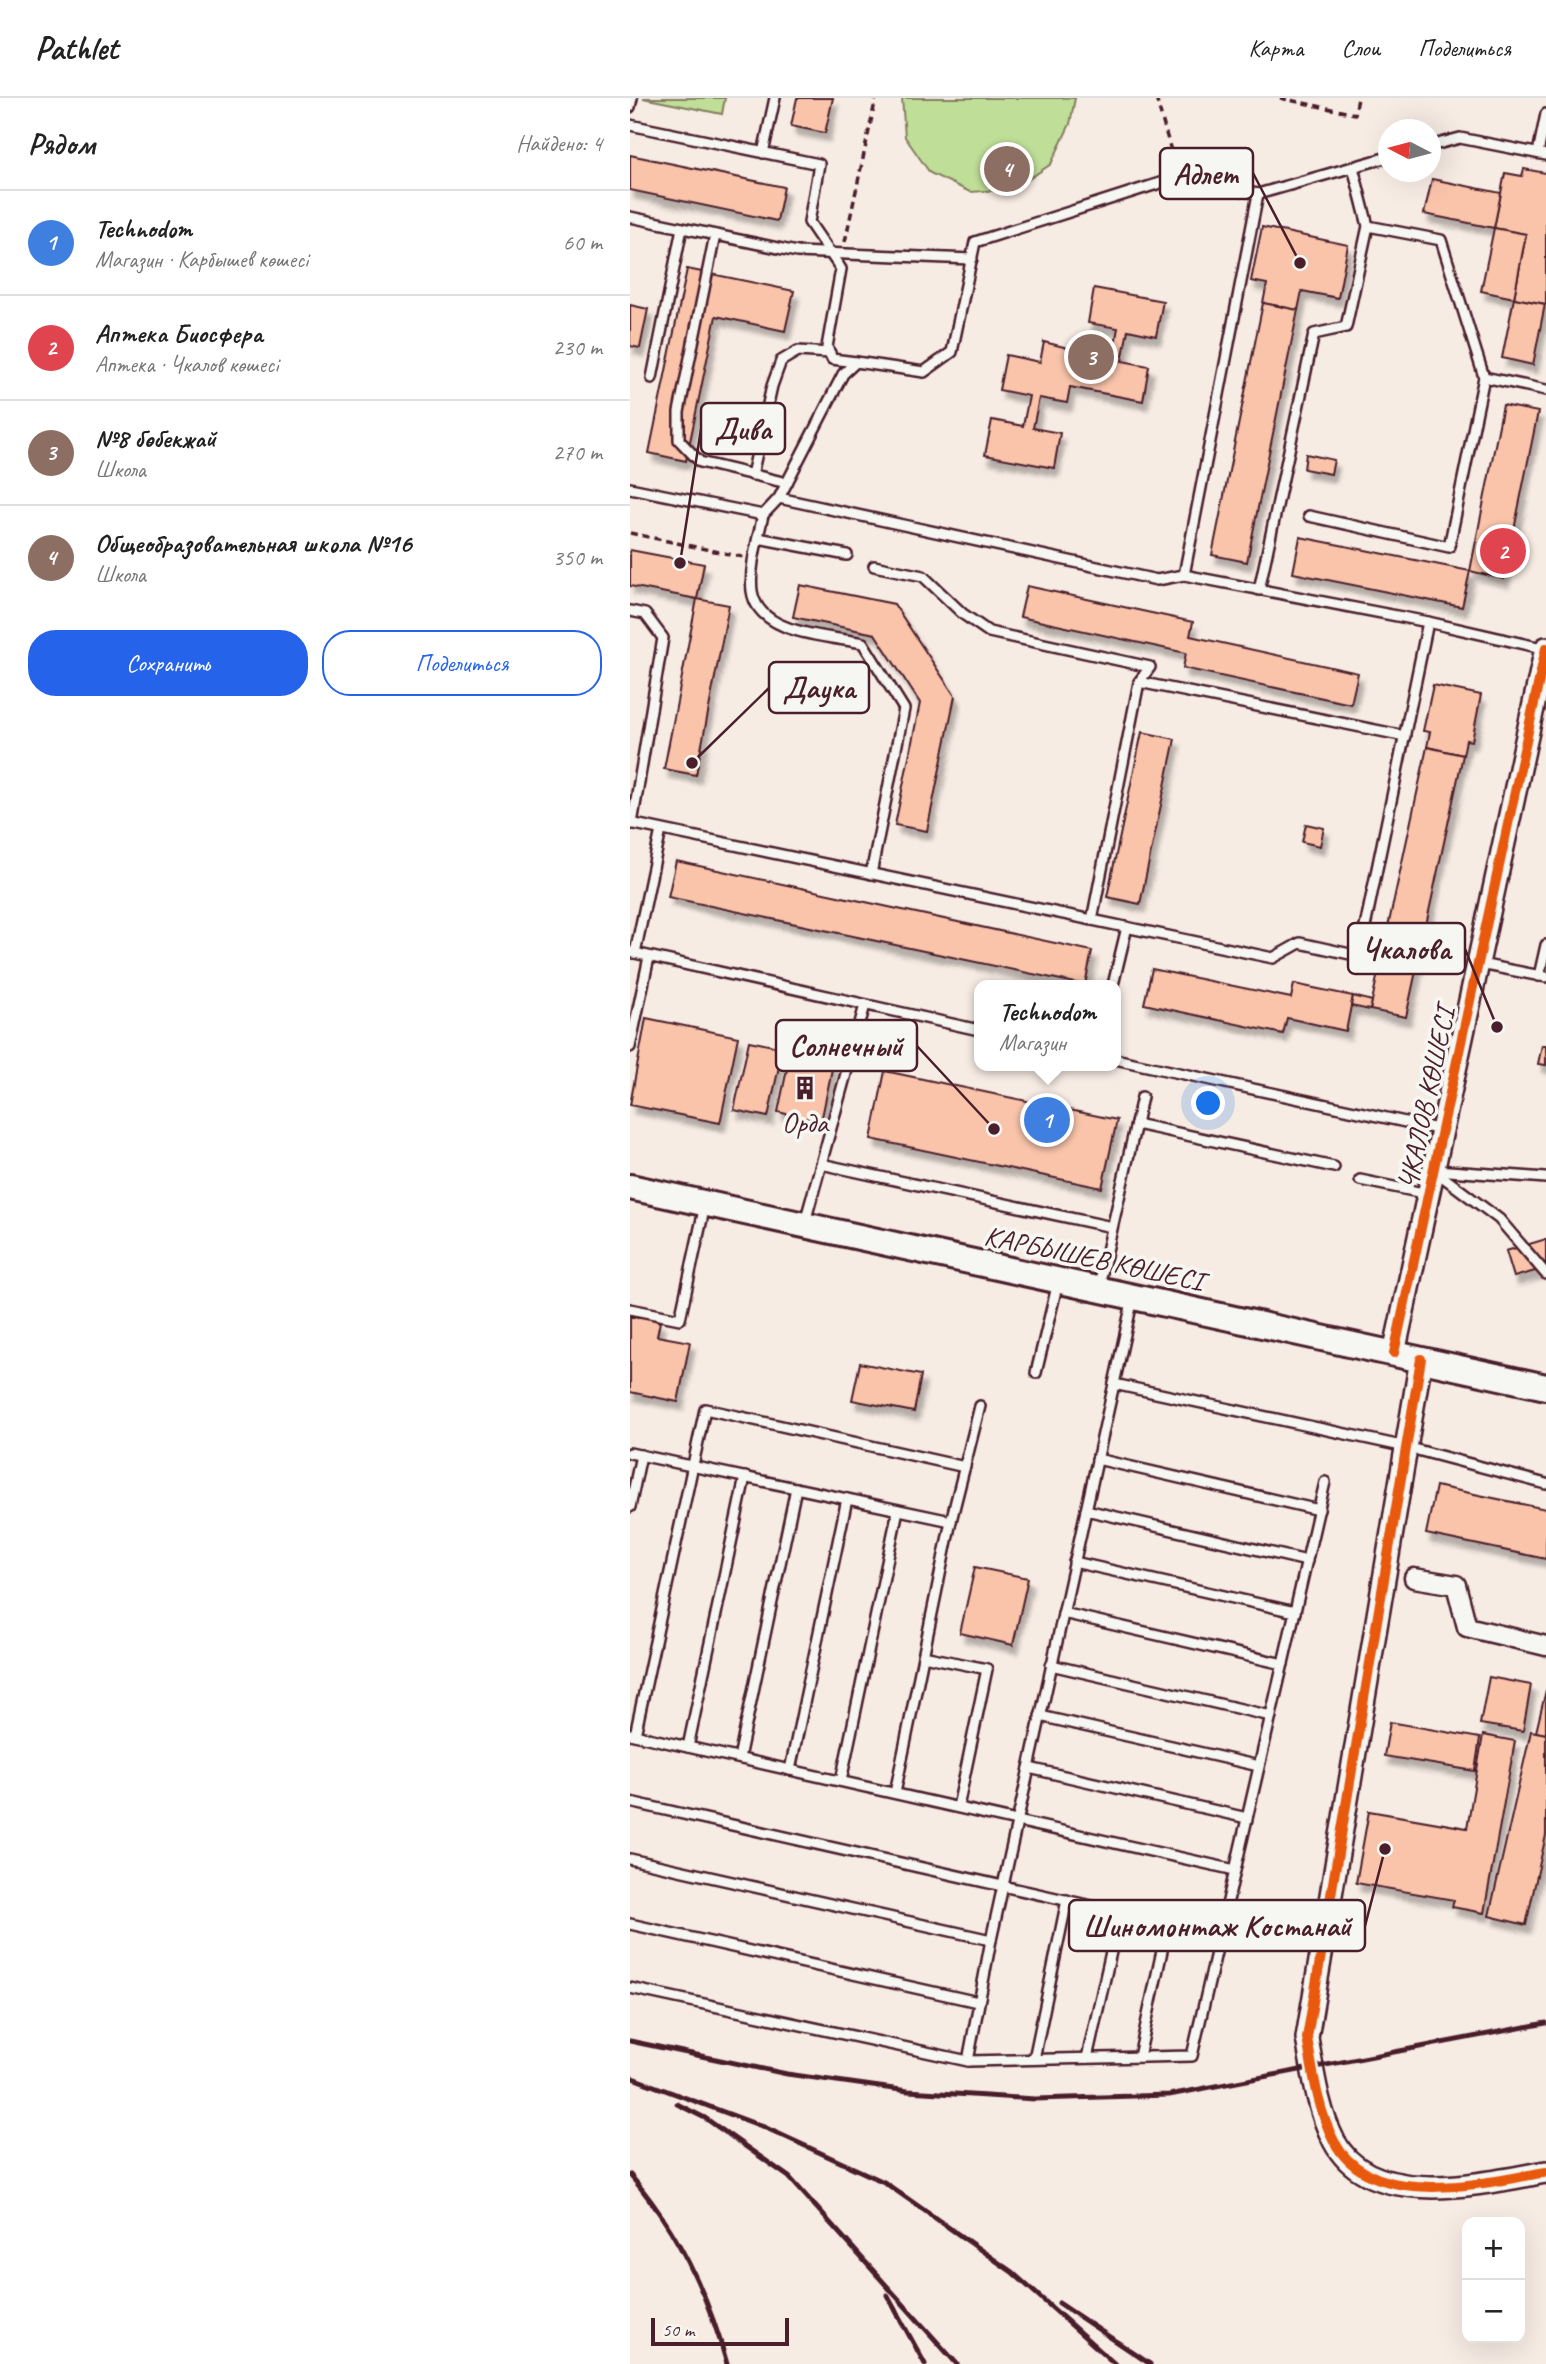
<!DOCTYPE html>
<html lang="ru">
<meta charset="utf-8">
<style>
body{margin:0;font-family:Caveat,sans-serif;background:#f2f2f2;color:#222}
.controls{position:absolute;right:21px;bottom:21px;display:grid;overflow:hidden;border-radius:14px;box-shadow:0 7px 28px #0002}
.controls button{width:63px;height:63px;display:grid;place-items:center;padding:0;border:0;border-bottom:2px solid #e0e0e0;background:#fff;color:#222;font:35px sans-serif}
.compass{position:absolute;left:748px;top:21px;width:63px;height:63px;border-radius:50%;background:#fff;box-shadow:0 7px 28px #0002;rotate:276deg}
.scale{position:absolute;left:21px;bottom:18px;width:138px;box-sizing:border-box;padding-left:7px;border:4px solid #4a1f2b;border-top:0;font-size:19px;line-height:24px;white-space:nowrap;color:#4a1f2b;-webkit-text-stroke:5px #f6f6f2;paint-order:stroke}
.you{position:absolute;left:579px;top:1006px;width:24px;height:24px;margin:-18px;border:5px solid #fff;border-radius:50%;background:#1a73e8;box-shadow:0 0 0 10px #1a73e833}
.badge{display:grid;place-items:center;width:46px;height:46px;border-radius:50%;background:#2563eb;color:#fff;font-size:23px;font-weight:700}
.pin{position:absolute;translate:-50% -50%;border:4px solid #fff;box-shadow:0 2px 7px #0006}
.popup{position:absolute;left:344px;top:882px;width:147px;height:91px;box-sizing:border-box;display:grid;place-content:center;border-radius:14px;background:#fff;filter:drop-shadow(0 2px 5px #0005);font-size:23px;white-space:nowrap;color:#767676}
.popup b{font-size:26px;color:#222}
.popup::after{content:'';position:absolute;left:50%;top:100%;margin-left:-14px;border:14px solid transparent;border-top-color:#fff}
.list{margin:0;padding:0;list-style:none}
h2{display:flex;justify-content:space-between;align-items:center;height:91px;margin:0;padding:0 28px;font-size:30px}
h2 small{font-size:23px;font-weight:400;color:#767676}
.list li{display:grid;grid-template-columns:46px 1fr auto;gap:21px;align-items:center;box-sizing:border-box;height:105px;padding:0 28px;border-top:2px solid #e0e0e0}
.list b{display:block;font-size:26px;white-space:nowrap}
.list p{margin:0;font-size:23px;white-space:nowrap;color:#767676}
.list em{font-size:23px;font-style:normal;color:#767676}
.actions{display:flex;gap:14px;padding:21px 28px}
.actions a{flex:1;padding:16px 0;border:2px solid #2563eb;border-radius:28px;text-align:center;font-size:24px;color:#2563eb}
.actions .main{background:#2563eb;color:#fff}
.map{position:relative;flex:none;width:916px;height:2266px;overflow:hidden}
header{display:flex;align-items:center;gap:42px;box-sizing:border-box;height:98px;padding:0 35px;background:#fff;border-bottom:2px solid #e0e0e0}
header strong{font-size:33px}
nav{display:flex;gap:38px;margin-inline-start:auto;font-size:24px}
main{display:flex}
aside{flex:1;background:#fff}
.map>svg:first-child{display:block}
</style>
<header>
<strong>Pathlet</strong>
<nav><a>Карта</a><a>Слои</a><a>Поделиться</a></nav>
</header>
<main>
<aside>
<h2>Рядом<small>Найдено: 4</small></h2>
<ul class="list">
<li><span class="badge" style="background:#3f7fe0">1</span><div><b>Technodom</b><p>Магазин · Карбышев көшесі</p></div><em>60 m</em></li>
<li><span class="badge" style="background:#e0444e">2</span><div><b>Аптека Биосфера</b><p>Аптека · Чкалов көшесі</p></div><em>230 m</em></li>
<li><span class="badge" style="background:#8d6e63">3</span><div><b>№8 бөбекжай</b><p>Школа</p></div><em>270 m</em></li>
<li><span class="badge" style="background:#8d6e63">4</span><div><b>Общеобразовательная школа №16</b><p>Школа</p></div><em>350 m</em></li>
</ul>
<div class="actions"><a class="main">Сохранить</a><a>Поделиться</a></div>
</aside>
<div class="map">
<svg width="916" height="2266" viewBox="0 0 916 2266">
<defs>
<filter id="shadow"><feDropShadow dx="4.5" dy="8" stdDeviation="2" flood-color="#0004"/></filter>
</defs>
<rect width="100%" height="100%" fill="#f7ece4"/>
<filter id="ink" filterUnits="userSpaceOnUse"><feTurbulence type="fractalNoise" baseFrequency=".0143" numOctaves="2"/><feDisplacementMap in="SourceGraphic" scale="14" xChannelSelector="R" yChannelSelector="G"/><feConvolveMatrix kernelMatrix="1 2 1 2 8 2 1 2 1" color-interpolation-filters="sRGB"/></filter>
<g filter="url(#ink)">
<!-- green -->
<g fill="#bfde97" stroke="#847e61" stroke-width="2">
<polygon points="13,0 95,0 92,16"/>
<polygon points="272,0 445,0 440,26 421,66 384,91 340,94 300,75 275,39"/>
</g>
<!-- building -->
<g fill="#f9c4aa" stroke="#4a1f2b" stroke-width="2" filter="url(#shadow)">
<polygon points="167,0 203,0 195,35 161,28"/>
<polygon points="0,57 154,89 147,123 0,92"/>
<polygon points="894,71 916,75 916,206 884,200 896,136 864,130 875,75 892,78"/>
<polygon points="802,81 871,95 864,130 794,116"/>
<polygon points="632,129 718,147 708,200 672,193 668,212 633,205 637,186 621,183"/>
<polygon points="864,130 896,136 884,200 851,193"/>
<polygon points="57,171 164,193 155,233 86,218 56,363 19,355"/>
<polygon points="464,190 533,203 526,238 498,232 492,263 519,268 513,303 440,289 437,305 409,300 403,330 430,335 424,370 355,357 362,322 393,328 399,298 369,292 376,257 410,264 414,244 482,261 488,230 458,225"/>
<polygon points="884,200 915,206 903,267 872,260"/>
<polygon points="633,205 668,212 617,464 582,457"/>
<polygon points="0,207 18,211 10,250 0,248"/>
<polygon points="873,307 908,314 874,481 840,473"/>
<polygon points="676,356 704,362 701,376 674,371"/>
<polygon points="670,439 840,473 832,509 663,475"/>
<polygon points="0,452 74,466 67,501 0,488"/>
<polygon points="170,487 264,506 325,598 297,733 265,727 290,605 245,536 163,519"/>
<polygon points="397,488 563,524 560,538 728,575 721,606 553,570 556,555 390,519"/>
<polygon points="67,501 99,507 66,677 34,671"/>
<polygon points="803,587 851,597 842,643 836,642 833,657 797,649 800,634 793,633"/>
<polygon points="512,634 545,641 510,806 477,799"/>
<polygon points="797,649 833,657 776,919 740,912"/>
<polygon points="676,726 694,730 690,748 672,744"/>
<polygon points="46,763 462,853 455,887 38,799"/>
<polygon points="522,871 661,900 664,886 723,898 716,933 657,920 653,936 514,906"/>
<polygon points="723,898 742,903 740,912 721,908"/>
<polygon points="16,920 108,939 90,1025 0,1007"/>
<polygon points="119,943 153,950 138,1019 104,1012"/>
<polygon points="912,947 916,947 916,967 908,966"/>
<polygon points="160,957 203,966 191,1024 148,1014"/>
<polygon points="255,973 487,1022 472,1090 241,1041"/>
<polygon points="916,1141 916,1170 884,1179 876,1153"/>
<polygon points="0,1219 17,1219 30,1224 27,1238 60,1244 48,1304 0,1294"/>
<polygon points="230,1265 291,1277 284,1314 222,1302"/>
<polygon points="806,1388 916,1411 916,1461 796,1436"/>
<polygon points="345,1469 398,1480 383,1547 330,1535"/>
<polygon points="859,1579 901,1587 893,1633 850,1626"/>
<polygon points="916,1592 916,1636 906,1634"/>
<polygon points="760,1624 850,1640 845,1673 754,1658"/>
<polygon points="901,1633 916,1636 916,1737 896,1827 859,1818"/>
<polygon points="853,1637 885,1643 854,1815 822,1809 824,1802 726,1785 739,1713 837,1730"/>
</g>
<g fill="none" stroke-linecap="round" stroke-linejoin="round">
<!-- service casing -->
<g stroke="#4a1f2b" stroke-width="14">
<g id="service">
<polyline points="0,9 2,0"/>
<polyline points="0,27 189,66 179,124 211,171 197,249 202,261 226,264"/>
<polyline points="800,48 830,40 916,57"/>
<polyline points="133,55 145,0"/>
<polyline points="908,55 916,16"/>
<polyline points="0,119 167,154 342,161"/>
<polyline points="85,137 49,314 49,342 70,364 157,385"/>
<polyline points="854,279 916,292"/>
<polyline points="22,280 52,130"/>
<polyline points="122,377 142,288 151,263 168,253 200,255"/>
<polyline points="0,390 133,417 149,400 213,276 226,264 294,274 322,254 345,144 549,79 628,96 758,59"/>
<polyline points="149,400 527,482 554,477 798,524 916,551"/>
<path d="M133,417C128,441 119,469 122,493C128,537 200,538 233,545L274,611L241,776"/>
<polyline points="679,418 819,449 854,279 811,142 738,128"/>
<polyline points="128,440 217,457"/>
<polyline points="244,468 293,478 333,516 359,534 520,569 509,584 462,822"/>
<polyline points="554,477 628,96"/>
<polyline points="629,492 684,236 716,229 738,128 723,69"/>
<polyline points="0,513 15,516 33,540 2,726"/>
<polyline points="509,584 775,638"/>
<polyline points="0,725 643,860 670,845 729,858 798,524"/>
<polyline points="0,854 349,932"/>
<polyline points="5,855 31,732"/>
<polyline points="850,866 916,879"/>
<polyline points="909,878 916,847"/>
<polyline points="483,887 497,829"/>
<polyline points="0,949 19,859"/>
<polyline points="485,961 812,1032"/>
<polyline points="506,1026 704,1069"/>
<polyline points="191,1066 482,1129"/>
<polyline points="805,1072 916,1080"/>
<polyline points="805,1073 869,1121 916,1176"/>
<polyline points="730,1082 798,1096"/>
<polyline points="175,1124 235,907"/>
<polyline points="469,1188 512,999"/>
<polyline points="0,1211 50,1221 75,1107"/>
<polyline points="406,1275 428,1184"/>
<polyline points="484,1286 776,1349 916,1386"/>
<polyline points="0,1355 321,1423"/>
<polyline points="467,1361 689,1412"/>
<polyline points="0,1409 11,1357"/>
<polyline points="456,1412 677,1463"/>
<polyline points="444,1464 665,1514"/>
<polyline points="433,1515 653,1566"/>
<polyline points="293,1558 357,1571 328,1709"/>
<polyline points="421,1567 641,1618"/>
<polyline points="410,1618 629,1668"/>
<polyline points="0,1636 605,1772"/>
<polyline points="5,1637 75,1311 335,1369"/>
<polyline points="58,1649 115,1379"/>
<polyline points="109,1660 166,1390"/>
<polyline points="399,1670 617,1720"/>
<polyline points="160,1672 217,1401"/>
<polyline points="211,1683 268,1412"/>
<polyline points="265,1695 321,1423 350,1308"/>
<polyline points="0,1704 590,1837"/>
<polyline points="0,1761 361,1842"/>
<polyline points="0,1826 348,1904"/>
<polyline points="0,1890 338,1963 562,1958 695,1384"/>
<polyline points="509,1959 538,1825"/>
<polyline points="457,1960 490,1814"/>
<polyline points="404,1961 437,1802"/>
<polyline points="338,1963 361,1842 503,1200"/>
</g>
</g>
<!-- minor casing -->
<g stroke="#4a1f2b" stroke-width="23">
<polyline id="minor" points="784,1480 826,1487 837,1529 916,1548"/>
</g>
<!-- tertiary casing -->
<g stroke="#4a1f2b" stroke-width="26">
<g id="tertiary">
<polyline points="764,1255 916,550"/>
<path d="M791,1261L677,1940C683,1974 688,2013 704,2043C740,2113 855,2085 916,2074"/>
</g>
</g>
<!-- secondary casing -->
<g stroke="#4a1f2b" stroke-width="30">
<polyline id="secondary" points="0,1089 916,1289"/>
</g>
<!-- path -->
<g stroke="#4a1f2b" stroke-width="3.5" stroke-dasharray="7 5" stroke-linecap="butt">
<polyline points="526,0 545,67"/>
<polyline points="650,0 725,16 728,0"/>
<polyline points="215,144 246,0"/>
<polyline points="0,435 113,459"/>
</g>
<!-- service -->
<use href="#service" stroke="#f6f6f2" stroke-width="9"/>
<!-- minor -->
<use href="#minor" stroke="#f6f6f2" stroke-width="18"/>
<!-- tertiary -->
<use href="#tertiary" stroke="#f6f6f2" stroke-width="21"/>
<!-- secondary -->
<use href="#secondary" stroke="#f6f6f2" stroke-width="24"/>
<!-- rail -->
<g stroke="#4a1f2b" stroke-width="5">
<polyline points="0,1943 157,1976 278,1993 405,2001 539,1997 916,1925"/>
<polyline points="0,1979 134,2029 254,2084 382,2174 485,2266"/>
<polyline points="47,2006 75,2020 159,2079 327,2266"/>
<path d="M0,2077C48,2132 78,2197 97,2266"/>
<polyline points="257,2197 295,2266"/>
<polyline points="429,2205 520,2266"/>
</g>
<!-- cycleway casing -->
<g stroke="#f6f6f2" stroke-width="15">
<g id="cycleway">
<polyline points="764,1255 916,550"/>
<path d="M791,1261L677,1940C683,1974 688,2013 704,2043C740,2113 855,2085 916,2074"/>
</g>
</g>
<!-- cycleway -->
<use href="#cycleway" stroke="#e8590c" stroke-width="10"/>
</g>
</g>
<!-- icons -->
<defs>
<g id="building-bare" transform="scale(1.89)"><path d="M-4-6H4V6H1V3H-1V6H-4ZM-2.5-4.3h1.7v1.8h-1.7ZM.8-4.3h1.7v1.8H.8ZM-2.5-1h1.7V.8h-1.7ZM.8-1h1.7V.8H.8Z" fill="#4a1f2b" stroke="#f6f6f2" stroke-width="2.5" paint-order="stroke"/></g>
</defs>
<g fill-rule="evenodd">
<use href="#building-bare" x="175" y="990"/>
</g>
<g text-anchor="middle" dominant-baseline="central" stroke-width="7" stroke-linejoin="round" paint-order="stroke">
<!-- street labels -->
<g font-size="28" fill="#4a1f2b" stroke="#f6f6f2">
<text transform="translate(796 1000) rotate(-78)">ЧКАЛОВ КӨШЕСІ</text>
<text transform="translate(464 1160) rotate(12)">КАРБЫШЕВ КӨШЕСІ</text>
</g>
<!-- poi labels -->
<g font-size="28" fill="#4a1f2b" stroke="#f6f6f2">
<text x="175" y="1024">Орда</text>
</g>
</g>
<!-- callouts -->
<path fill="none" stroke="#4a1f2b" stroke-width="2.5" d="M670 165L623 75M50 465L71 331M62 665L139 590M867 929L835 851M364 1031L287 948M755 1751L735 1828"/>
<g fill="#4a1f2b" stroke="#f6f6f2" stroke-width="2.5">
<circle cx="670" cy="165" r="7"/>
<circle cx="50" cy="465" r="7"/>
<circle cx="62" cy="665" r="7"/>
<circle cx="867" cy="929" r="7"/>
<circle cx="364" cy="1031" r="7"/>
<circle cx="755" cy="1751" r="7"/>
</g>
<g fill="#f6f6f2" stroke="#4a1f2b" stroke-width="2.5">
<rect x="530" y="50" width="93" height="51" rx="7"/>
<rect x="71" y="305" width="84" height="51" rx="7"/>
<rect x="139" y="564" width="100" height="51" rx="7"/>
<rect x="718" y="825" width="117" height="51" rx="7"/>
<rect x="146" y="922" width="141" height="51" rx="7"/>
<rect x="439" y="1802" width="296" height="51" rx="7"/>
</g>
<g font-size="30" text-anchor="middle" font-weight="bold" fill="#4a1f2b">
<text x="576" y="86">Адлет</text>
<text x="113" y="341">Дива</text>
<text x="189" y="600">Даука</text>
<text x="776" y="861">Чкалова</text>
<text x="216" y="958">Солнечный</text>
<text x="587" y="1838">Шиномонтаж Костанай</text>
</g>
</svg>
<div class="controls">
<button>+</button>
<button>−</button>
</div>
<svg class="compass" viewBox="-18 -18 36 36"><path d="M0-13l5 13h-10z" fill="#e53935"/><path d="M0 13l5-13h-10z" fill="#767676"/></svg>
<div class="scale">50 m</div>
<div class="you"></div>
<div class="pin badge" style="left:417px;top:1022px;background:#3f7fe0">1</div>
<div class="popup"><b>Technodom</b>Магазин</div>
<div class="pin badge" style="left:873px;top:453px;background:#e0444e">2</div>
<div class="pin badge" style="left:461px;top:259px;background:#8d6e63">3</div>
<div class="pin badge" style="left:377px;top:71px;background:#8d6e63">4</div>
</div>
</main>
